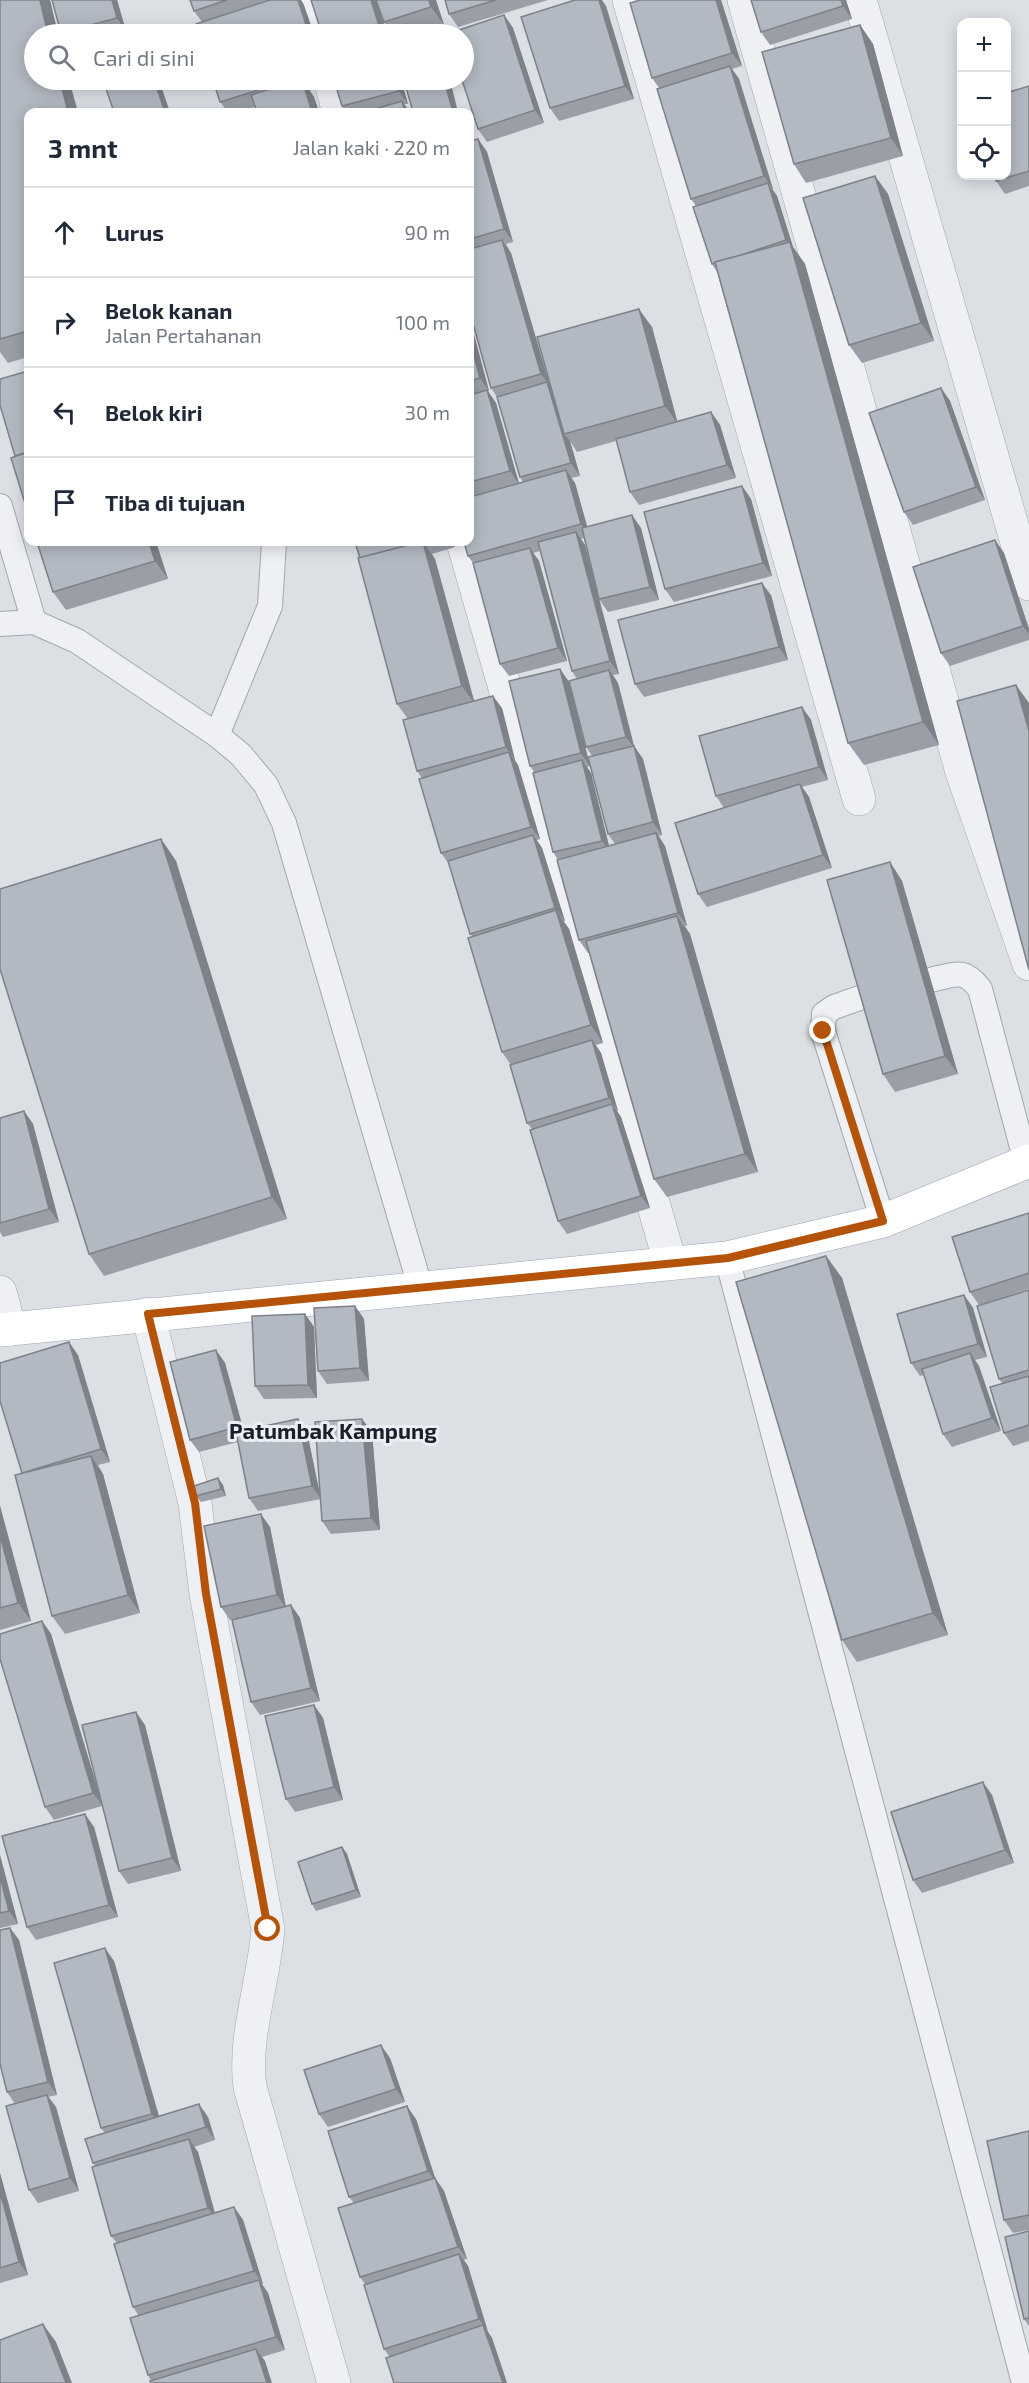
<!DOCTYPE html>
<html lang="id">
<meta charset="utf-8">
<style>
body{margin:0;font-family:"Exo 2",sans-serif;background:#f2f2f3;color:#1f2937}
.controls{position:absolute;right:18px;top:18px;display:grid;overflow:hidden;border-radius:12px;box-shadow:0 3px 15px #0003}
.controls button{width:54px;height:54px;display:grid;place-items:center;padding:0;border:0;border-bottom:2px solid #e0e1e3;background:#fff;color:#1f2937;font:30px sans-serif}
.stop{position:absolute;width:18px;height:18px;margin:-14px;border:4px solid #b45309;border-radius:50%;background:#fff}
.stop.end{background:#b45309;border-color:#fff;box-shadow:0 2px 6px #0008}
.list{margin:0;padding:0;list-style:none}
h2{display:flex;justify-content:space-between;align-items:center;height:78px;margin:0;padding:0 24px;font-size:26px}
h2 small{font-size:20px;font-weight:400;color:#747a83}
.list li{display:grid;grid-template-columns:39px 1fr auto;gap:18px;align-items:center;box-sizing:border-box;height:90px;padding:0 24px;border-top:2px solid #e0e1e3}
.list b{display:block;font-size:22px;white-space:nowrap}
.list p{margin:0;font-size:20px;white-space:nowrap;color:#747a83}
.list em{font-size:20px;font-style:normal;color:#747a83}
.icon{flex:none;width:33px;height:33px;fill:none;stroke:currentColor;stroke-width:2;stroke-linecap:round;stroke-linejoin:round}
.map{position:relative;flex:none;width:1029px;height:2383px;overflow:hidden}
.search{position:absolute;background:#fff;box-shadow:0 3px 15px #0003;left:24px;top:24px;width:450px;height:66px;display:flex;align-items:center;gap:15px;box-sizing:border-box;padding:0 21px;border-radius:33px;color:#747a83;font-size:22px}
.panel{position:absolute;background:#fff;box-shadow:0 3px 15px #0003;left:24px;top:108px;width:450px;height:438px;border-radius:12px}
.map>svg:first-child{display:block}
</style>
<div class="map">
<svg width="1029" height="2383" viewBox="0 0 1029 2383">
<rect width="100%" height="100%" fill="#dce0e5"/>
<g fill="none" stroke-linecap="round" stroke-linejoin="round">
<!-- lane casing -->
<g stroke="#a2a7af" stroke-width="26">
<g id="lane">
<polyline points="0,506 34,622 77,641 217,735 241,755 266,785 284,823 420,1286"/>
<polyline points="0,624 34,622"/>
<polyline points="217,735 270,606 274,542"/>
<path d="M930,980C955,975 963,967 980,989L1026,1162"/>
<polyline points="868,995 834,1007 824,1014 823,1031 883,1221"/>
<polyline points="727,1258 1024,2383"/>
</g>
</g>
<!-- street casing -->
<g stroke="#a2a7af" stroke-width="34">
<g id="street">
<polyline points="307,0 317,34"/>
<polyline points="629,0 859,799"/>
<polyline points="744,0 962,772 1029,964"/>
<polyline points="860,0 1029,584"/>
<polyline points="330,80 339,112"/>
<polyline points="463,542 670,1262"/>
<polyline points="0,1292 10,1329"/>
<path d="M148,1314L195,1503L206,1594L268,1929C264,1981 243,2038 250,2087L334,2383"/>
</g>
</g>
<!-- primary casing -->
<g stroke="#9ca4b1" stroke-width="34">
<polyline id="primary" points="0,1330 727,1258 883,1221 1029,1161"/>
</g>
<!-- lane -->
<use href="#lane" stroke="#eef0f4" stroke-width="24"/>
<!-- street -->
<use href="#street" stroke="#eef0f4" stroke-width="33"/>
<!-- primary -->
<use href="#primary" stroke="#fff" stroke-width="33"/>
</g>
<!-- wall -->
<g fill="#9a9fa7" fill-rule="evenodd">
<polygon points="0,0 50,0 58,34 28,112 28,357 8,363 0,352"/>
<polygon points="117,0 126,31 114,34 62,34 61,33"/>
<polygon points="190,0 301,0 304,5 202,22 194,11"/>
<polygon points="376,0 387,34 322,34"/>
<polygon points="376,0 436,0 444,25 431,29 436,34 392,34 384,22"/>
<polygon points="445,0 548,0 458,27 449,14"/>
<polygon points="721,0 742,66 732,69 739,79 773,189 772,189 777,196 793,247 805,264 939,745 864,765 848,743 717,272 712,264 696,206 691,199 659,88 652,78"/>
<polygon points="751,0 846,0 852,19 770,45 761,32"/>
<polygon points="606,6 634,99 559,121 550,108"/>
<polygon points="504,15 513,28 544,123 487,142 478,129"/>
<polygon points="860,25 873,44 903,156 806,183 794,164"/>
<polygon points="213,80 328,80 329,83 309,89 314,97 319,112 257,112 255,107 237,112 228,112 220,102"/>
<polygon points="401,80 408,104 404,104 410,112 346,112 342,106"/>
<polygon points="1029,86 1029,186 1005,194 996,181"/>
<path d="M478,139L487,152L513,242L506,244L511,253L550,386L551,388L652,327L677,421L711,412L720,425L736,478L639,505L630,492L616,441L577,452L570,441L580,476L571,478L575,483L587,526L641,528L659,600L608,612L599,599L619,674L613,675L618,683L634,746L643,759L662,835L659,836L665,846L687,926H685L690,934L758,1172L667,1197L654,1179L589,953H588L579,940L558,860L553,852L534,772L530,766L560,669L569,682L590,766L587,767L591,773L609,846L615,844L608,834L592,756L586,747L577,679L572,671L540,551L533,553L539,561L567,661L509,676L500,664L473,563L468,556L470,542V320L489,391H488L496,403L519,483L523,482L520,477L497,397L491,388L470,313V141ZM584,538L598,594L585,545L581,539Z"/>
<polygon points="875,176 888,194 934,341 862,363 849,345"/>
<polygon points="941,388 950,401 985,500 913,525 904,512"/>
<polygon points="742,486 751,499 772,576 674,602 665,589"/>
<polygon points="995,540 1004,553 1029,629 1029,640 950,666 941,653"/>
<polygon points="37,542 156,542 168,579 66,610 53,592"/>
<polygon points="355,542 454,542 455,547 432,554 435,559 474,701 502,708 515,760 518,765 540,839 537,840 542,848 565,921 563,921 569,929 603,1043 596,1045 601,1053 618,1111 617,1111 621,1117 650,1208 567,1234 558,1221 532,1129 527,1123 511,1065 502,1052 472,936 470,934 449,864 441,853 422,778 417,771 408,719 397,704"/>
<polygon points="771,595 788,660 644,697 635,684"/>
<polygon points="802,707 811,720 828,780 802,787 809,797 832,868 707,907 698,894 724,808 716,796"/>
<polygon points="161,839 176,861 287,1219 104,1276 89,1254"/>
<polygon points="890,862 902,881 958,1074 895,1092 883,1074"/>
<polygon points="24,1111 33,1124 59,1222 3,1237 0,1232 0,1118"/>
<polygon points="1029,1213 1029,1289 979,1305 970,1292"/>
<polygon points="826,1256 842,1278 948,1635 857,1662 842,1640"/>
<polygon points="1029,1290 1029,1441 1013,1446 1004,1433 1003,1384 999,1379"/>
<polygon points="964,1295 973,1308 987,1357 975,1360 979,1366 1001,1431 952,1447 943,1434 924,1375 920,1376 911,1363"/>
<polygon points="355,1306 364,1319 369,1381 327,1384 318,1371"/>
<polygon points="305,1314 314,1327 317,1398 264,1399 255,1386"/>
<polygon points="216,1350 225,1363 244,1431 307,1432 320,1497 362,1419 372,1432 380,1530 331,1534 322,1521 321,1499 258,1511 249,1498 238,1442 199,1452 190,1440"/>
<polygon points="78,1355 110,1462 98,1465 103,1474 140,1613 65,1634 52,1616 22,1473"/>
<polygon points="218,1478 223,1485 226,1496 201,1502 196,1496"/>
<polygon points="0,1506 31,1621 0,1630"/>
<polygon points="270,1527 286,1607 291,1605 300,1618 320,1701 260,1715 251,1702 245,1617 230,1620 221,1607"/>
<polygon points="42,1621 51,1634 102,1804 145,1725 181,1871 128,1884 119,1871 102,1806 54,1820 45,1807"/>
<polygon points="314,1705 323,1718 343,1800 295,1812 286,1799"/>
<polygon points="992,1795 1014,1863 922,1893 913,1880"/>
<polygon points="94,1827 118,1917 36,1940 27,1927"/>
<polygon points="342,1847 347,1854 361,1897 316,1911 312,1904"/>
<polygon points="0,1855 18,1924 0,1928"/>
<polygon points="10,1928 19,1940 57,2095 48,2097 56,2107 79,2191 38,2203 29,2190 15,2104 7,2092"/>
<polygon points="114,1961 159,2116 208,2117 215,2140 194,2147 198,2152 215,2213 234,2207 243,2220 263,2284 262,2284 268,2293 285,2350 262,2357 265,2361 151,2381 148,2375 139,2316 133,2307 117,2243 111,2236 95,2166 93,2163 105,2133 101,2128"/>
<polygon points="390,2058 405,2102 328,2127 319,2114"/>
<polygon points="416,2119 435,2178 444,2191 467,2259 464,2260 468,2266 488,2332 492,2338 507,2383 394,2383 390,2357 384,2349 365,2284 360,2277 354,2203 349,2197"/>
<polygon points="1029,2131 1029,2230 1013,2233 1004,2220"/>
<polygon points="0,2173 28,2275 0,2283"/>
<polygon points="1029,2231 1029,2326 1024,2319"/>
</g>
<!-- shaded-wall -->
<g fill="#7d8288">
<polygon points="40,0 50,0 58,34 48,34"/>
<polygon points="112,0 117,0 126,31 117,18"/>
<polygon points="298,0 301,0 304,5 314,34 309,34"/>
<polygon points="371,0 376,0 387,34 384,34 380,29"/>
<polygon points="429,0 436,0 444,25 431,7"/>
<polygon points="599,0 602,0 606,6 634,99 625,86"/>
<polygon points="716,0 721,0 742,66 732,53"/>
<polygon points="841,0 846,0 852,19 843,6"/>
<polygon points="504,15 513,28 544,123 535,110"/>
<polygon points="860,25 873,44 903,156 891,138"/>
<polygon points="430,26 436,34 432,34"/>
<polygon points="730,66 739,79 773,189 764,176"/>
<polygon points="60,80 69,80 78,112 68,112"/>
<polygon points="154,80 159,80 170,112 165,112"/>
<polygon points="302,80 314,97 319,112 312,112"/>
<polygon points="396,80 401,80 408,104 399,91"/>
<polygon points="444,80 450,80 458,112 453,112"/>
<polygon points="402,101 410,112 405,112"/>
<polygon points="478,139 487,152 513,242 504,229"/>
<polygon points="875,176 888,194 934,341 921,323"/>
<polygon points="768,183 777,196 793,247 805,264 939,745 923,722 791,248 786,240"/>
<polygon points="502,240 511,253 550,386 556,395 564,434 570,441 580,476 571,463 547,382 541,374"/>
<polygon points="639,309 652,327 678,424 665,406"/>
<polygon points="470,320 489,391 480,378 470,340"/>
<polygon points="941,388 950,401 985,500 976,487"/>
<polygon points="487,390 496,403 519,484 510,471"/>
<polygon points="711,412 720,425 736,478 727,465"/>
<polygon points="566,470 575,483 590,537 581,524"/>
<polygon points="742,486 751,499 772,576 763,563"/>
<polygon points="632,515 641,528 659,600 650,587"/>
<polygon points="576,532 585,545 619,674 610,661"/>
<polygon points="995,540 1004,553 1029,629 1029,634 1023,626"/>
<polygon points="149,542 156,542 168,579 155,561"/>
<polygon points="423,542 435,559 475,704 462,686"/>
<polygon points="530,548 539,561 567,661 558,648"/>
<polygon points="762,583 771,595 788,660 779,647"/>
<polygon points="560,669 569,682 590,766 581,753"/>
<polygon points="609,670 618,683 634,746 643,759 662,835 653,822 635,749 626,737"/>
<polygon points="1016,685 1029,703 1029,731"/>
<polygon points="493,696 502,708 515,760 506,747"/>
<polygon points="802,707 811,720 828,780 819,767"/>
<polygon points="509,752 518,765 540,839 531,827"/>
<polygon points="582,760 591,773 611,854 602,841"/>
<polygon points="800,784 809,797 832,868 823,855"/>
<polygon points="656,833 665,846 687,926 678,913"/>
<polygon points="533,835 542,848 565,921 555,908"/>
<polygon points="161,839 176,861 287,1219 272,1197"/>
<polygon points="890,862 902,881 958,1074 945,1056"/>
<polygon points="556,910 569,929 603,1043 591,1025"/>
<polygon points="677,916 690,934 758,1172 745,1154"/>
<polygon points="592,1040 601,1053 618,1111 609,1098"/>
<polygon points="612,1104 621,1117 650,1208 641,1196"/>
<polygon points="24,1111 33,1124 59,1222 49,1209"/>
<polygon points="826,1256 842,1278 948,1635 933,1613"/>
<polygon points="964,1295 973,1308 987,1357 978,1344"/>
<polygon points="355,1306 364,1319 369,1381 360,1368"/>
<polygon points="305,1314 314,1327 317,1398 308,1385"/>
<polygon points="69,1342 78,1355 110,1462 101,1449"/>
<polygon points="216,1350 225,1363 246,1440 237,1427"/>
<polygon points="970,1353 979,1366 1001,1431 992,1418"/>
<polygon points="298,1419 307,1432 321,1499 312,1486"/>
<polygon points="362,1419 372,1432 380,1530 371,1518"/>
<polygon points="91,1456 103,1474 140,1613 128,1595"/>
<polygon points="218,1478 223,1485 226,1496 221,1489"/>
<polygon points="0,1506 31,1621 18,1603 0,1535"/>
<polygon points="261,1514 270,1527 286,1608 277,1595"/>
<polygon points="291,1605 300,1618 320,1701 311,1688"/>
<polygon points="42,1621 51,1634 103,1806 93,1793"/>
<polygon points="314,1705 323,1718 343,1800 334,1787"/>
<polygon points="136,1712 145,1725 181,1871 172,1858"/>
<polygon points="983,1782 992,1795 1014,1863 1005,1850"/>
<polygon points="85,1814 94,1827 118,1917 109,1905"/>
<polygon points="342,1847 347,1854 361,1897 356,1890"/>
<polygon points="0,1855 18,1924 9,1911 0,1877"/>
<polygon points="10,1928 19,1940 57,2095 48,2082"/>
<polygon points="105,1948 114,1961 162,2127 152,2114"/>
<polygon points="381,2045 390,2058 405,2102 396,2089"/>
<polygon points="47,2095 56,2107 79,2191 70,2178"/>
<polygon points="199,2104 208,2117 215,2140 206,2127"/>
<polygon points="407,2106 416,2119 437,2184 428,2171"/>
<polygon points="189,2139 198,2152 217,2221 208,2208"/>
<polygon points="0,2173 28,2275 19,2262 0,2192"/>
<polygon points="435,2178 444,2191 467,2259 458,2247"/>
<polygon points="234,2207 243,2220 263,2284 254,2271"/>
<polygon points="459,2254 468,2266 488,2332 479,2319"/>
<polygon points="259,2280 268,2293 285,2350 276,2337"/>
<polygon points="43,2324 56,2342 72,2383 66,2383"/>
<polygon points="483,2325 492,2338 507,2383 503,2383"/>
<polygon points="256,2349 265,2361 272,2383 267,2383"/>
</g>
<!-- building -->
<g fill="#b3b9c2" stroke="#7d8288" stroke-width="1.5">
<polygon points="0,0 40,0 48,34 34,34 34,80 60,80 68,112 28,112 28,331 0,339"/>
<polygon points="52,0 112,0 117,18 61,33"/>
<polygon points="190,0 227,0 194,11"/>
<polygon points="270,0 298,0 309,34 199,34 196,24"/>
<polygon points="311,0 371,0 380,29 361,34 322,34"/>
<polygon points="376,0 429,0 431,7 384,22"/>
<polygon points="445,0 496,0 449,14"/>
<polygon points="575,0 599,0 625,86 550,108 521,17"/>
<polygon points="640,0 716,0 732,53 652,78 630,3"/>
<polygon points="751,0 841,0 843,6 761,32"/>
<polygon points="504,15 535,110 478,129 462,80 464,80 464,34 447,34"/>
<polygon points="860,25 891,138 794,164 762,52"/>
<polygon points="430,26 432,34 397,34"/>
<polygon points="730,66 764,176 691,199 657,89"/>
<polygon points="103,80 154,80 165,112 114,112"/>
<polygon points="213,80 290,80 220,102"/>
<polygon points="299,80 302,80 312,112 257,112 251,95"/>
<polygon points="334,80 396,80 399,91 342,106"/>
<polygon points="404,80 444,80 453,112 413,112"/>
<polygon points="1029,86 1029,171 996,181 995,176 1006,176 1006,93"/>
<polygon points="402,101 405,112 365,112"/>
<polygon points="478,139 504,229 470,239 470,141"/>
<polygon points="875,176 921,323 849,345 803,198"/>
<polygon points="768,183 786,240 738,256 715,262 715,263 712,264 693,207"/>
<polygon points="502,240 541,374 491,388 470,313 470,249"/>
<polygon points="790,242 923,722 848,743 715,262"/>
<polygon points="639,309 665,406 564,434 537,337"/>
<polygon points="470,340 480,378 470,381"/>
<polygon points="28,371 28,452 15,456 0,405 0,379"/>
<polygon points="547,382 571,463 520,477 497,397"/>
<polygon points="941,388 976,487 904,512 869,413"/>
<polygon points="487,390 510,471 470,482 470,395"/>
<polygon points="711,412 727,465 630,492 616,439"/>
<polygon points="28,452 28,513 11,458"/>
<polygon points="566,470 581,524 468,556 464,542 470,542 470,497"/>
<polygon points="742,486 763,563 665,589 644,512"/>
<polygon points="632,515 650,587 599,599 582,528"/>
<polygon points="576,532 610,661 572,671 538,542"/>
<polygon points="995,540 1023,626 941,653 913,567"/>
<polygon points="37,542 149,542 155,561 53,592"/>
<polygon points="355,542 420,542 360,558"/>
<polygon points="420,542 423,542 462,686 397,704 358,558"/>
<polygon points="530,548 558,648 500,664 473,563"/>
<polygon points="762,583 779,647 635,684 618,620"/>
<polygon points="560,669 581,753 530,766 509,681"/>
<polygon points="609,670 626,737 586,747 569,681"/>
<polygon points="1016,685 1029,731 1029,970 957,701"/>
<polygon points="493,696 506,747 417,771 403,720"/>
<polygon points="802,707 819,767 716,796 699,736"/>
<polygon points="634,746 653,822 608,834 588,757"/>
<polygon points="509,752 531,827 441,853 419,779"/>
<polygon points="582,760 602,841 553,852 533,773"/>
<polygon points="800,784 823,855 698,894 675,823"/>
<polygon points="656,833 678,913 579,940 557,860"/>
<polygon points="533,835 555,908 470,934 448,861"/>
<polygon points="161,839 272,1197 89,1254 0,969 0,889"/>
<polygon points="890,862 945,1056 883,1074 827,880"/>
<polygon points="556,910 591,1025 502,1052 468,938"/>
<polygon points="677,916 745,1154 654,1179 586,941"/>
<polygon points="592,1040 609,1098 527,1123 510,1065"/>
<polygon points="612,1104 641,1196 558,1221 530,1130"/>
<polygon points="24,1111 49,1209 0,1223 0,1118"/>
<polygon points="1029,1213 1029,1273 970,1292 952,1237"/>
<polygon points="826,1256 933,1613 842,1640 736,1282"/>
<polygon points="1029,1290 1029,1370 999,1379 977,1306"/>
<polygon points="964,1295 978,1344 911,1363 897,1314"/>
<polygon points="355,1306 360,1368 318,1371 314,1308"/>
<polygon points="305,1314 308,1385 255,1386 252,1316"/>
<polygon points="69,1342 101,1449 22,1473 0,1401 0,1363"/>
<polygon points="216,1350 237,1427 190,1440 170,1362"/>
<polygon points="970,1353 992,1418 943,1434 922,1369"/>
<polygon points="1029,1376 1029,1425 1004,1433 990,1387"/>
<polygon points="298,1419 312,1486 249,1498 236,1432"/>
<polygon points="362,1419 371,1518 322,1521 315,1422"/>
<polygon points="91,1456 128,1595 52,1616 15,1475"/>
<polygon points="218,1478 221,1489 196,1496 194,1486"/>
<polygon points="261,1514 277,1595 221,1607 204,1526"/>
<polygon points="0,1535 18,1603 0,1608"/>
<polygon points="291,1605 311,1688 251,1702 232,1620"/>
<polygon points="42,1621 93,1793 45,1807 0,1659 0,1634"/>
<polygon points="314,1705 334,1787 286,1799 265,1716"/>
<polygon points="136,1712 172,1858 119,1871 82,1725"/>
<polygon points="983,1782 1005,1850 913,1880 891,1812"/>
<polygon points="85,1814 109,1905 27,1927 2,1836"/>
<polygon points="342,1847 356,1890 312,1904 298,1862"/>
<polygon points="0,1877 9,1911 0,1913"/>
<polygon points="10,1928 48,2082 7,2092 0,2064 0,1930"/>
<polygon points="105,1948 152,2114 101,2128 54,1963"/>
<polygon points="381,2045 396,2089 319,2114 304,2070"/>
<polygon points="47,2095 70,2178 29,2190 6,2106"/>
<polygon points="199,2104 206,2127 93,2163 85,2139"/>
<polygon points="407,2106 428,2171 349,2197 328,2131"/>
<polygon points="1029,2131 1029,2215 1004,2220 987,2141"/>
<polygon points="189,2139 208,2208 111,2236 92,2167"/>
<polygon points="435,2178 458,2247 360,2277 338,2208"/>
<polygon points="0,2192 19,2262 0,2268"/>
<polygon points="234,2207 254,2271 133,2307 114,2244"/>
<polygon points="1029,2231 1029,2318 1024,2319 1005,2237"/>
<polygon points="459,2254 479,2319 384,2349 364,2285"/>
<polygon points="259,2280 276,2337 148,2375 130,2318"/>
<polygon points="43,2324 66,2383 0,2383 0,2340"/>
<polygon points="483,2325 503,2383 394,2383 386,2358"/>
<polygon points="256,2349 267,2383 151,2383 150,2381"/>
</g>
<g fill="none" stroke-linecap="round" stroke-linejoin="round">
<!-- route -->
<polyline stroke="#b45309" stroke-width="8" points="268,1929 206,1594 195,1503 148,1314 728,1258 883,1221 823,1031"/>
</g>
<g text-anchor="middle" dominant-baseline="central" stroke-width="6" stroke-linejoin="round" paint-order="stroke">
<!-- quarter labels -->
<g font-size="22" font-weight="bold" fill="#191f2b" stroke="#ebeef3">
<text x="333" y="1430">Patumbak Kampung</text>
</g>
</g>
</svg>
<div class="controls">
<button>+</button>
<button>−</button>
<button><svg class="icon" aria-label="locate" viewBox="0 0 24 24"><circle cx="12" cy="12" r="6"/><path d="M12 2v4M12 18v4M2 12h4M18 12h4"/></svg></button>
</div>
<div class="stop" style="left:268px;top:1929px"></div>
<div class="stop end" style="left:823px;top:1031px"></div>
<div class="search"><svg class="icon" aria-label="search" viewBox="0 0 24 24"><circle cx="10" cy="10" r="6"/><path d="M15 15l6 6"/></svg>Cari di sini</div>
<section class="panel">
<h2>3 mnt<small>Jalan kaki · 220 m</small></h2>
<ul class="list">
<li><svg class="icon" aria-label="ahead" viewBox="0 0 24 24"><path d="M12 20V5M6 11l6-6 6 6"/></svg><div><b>Lurus</b></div><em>90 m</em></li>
<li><svg class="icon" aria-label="right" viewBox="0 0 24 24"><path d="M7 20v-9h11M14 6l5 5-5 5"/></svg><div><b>Belok kanan</b><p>Jalan Pertahanan</p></div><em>100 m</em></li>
<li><svg class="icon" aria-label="left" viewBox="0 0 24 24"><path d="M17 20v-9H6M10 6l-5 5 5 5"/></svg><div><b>Belok kiri</b></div><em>30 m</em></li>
<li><svg class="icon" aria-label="arrive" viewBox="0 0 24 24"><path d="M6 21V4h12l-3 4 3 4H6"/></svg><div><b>Tiba di tujuan</b></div></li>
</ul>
</section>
</div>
